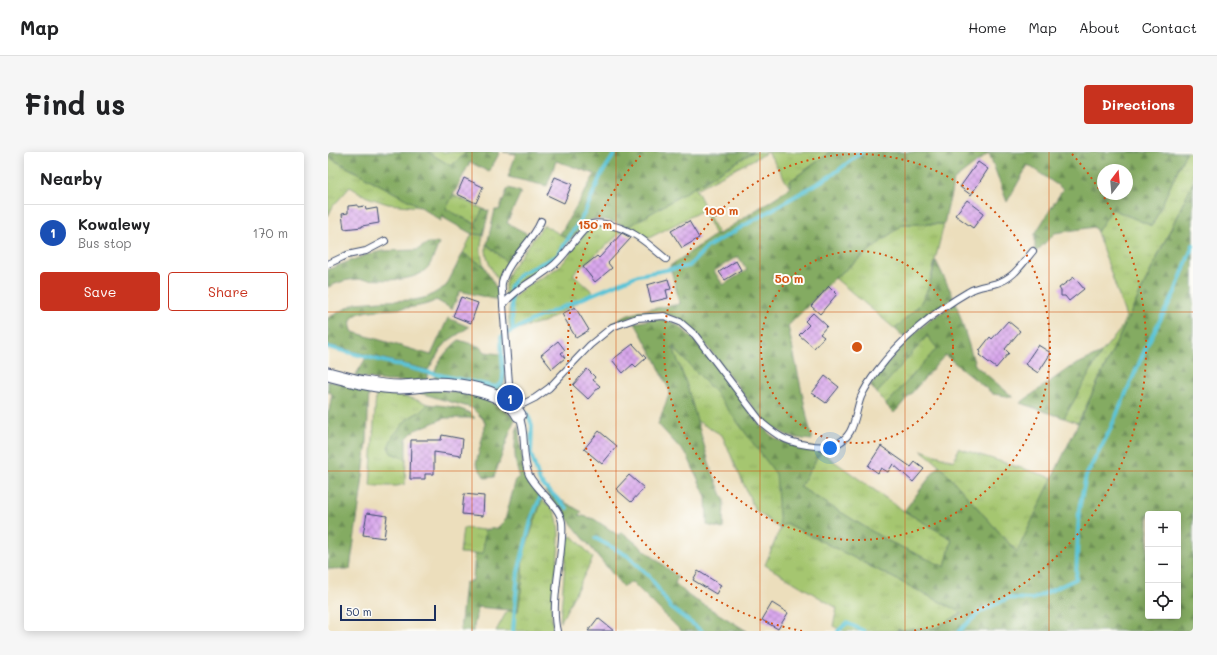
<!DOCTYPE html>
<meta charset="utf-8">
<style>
body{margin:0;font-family:Mali,sans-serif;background:#f6f6f6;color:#202124}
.controls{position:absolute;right:12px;bottom:12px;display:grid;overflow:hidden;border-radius:4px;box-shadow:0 2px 10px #0003}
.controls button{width:36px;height:36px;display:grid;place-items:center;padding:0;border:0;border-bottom:1px solid #e0e0e0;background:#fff;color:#202124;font:20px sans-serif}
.compass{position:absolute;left:769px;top:12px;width:36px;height:36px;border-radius:50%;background:#fff;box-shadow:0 2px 10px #0003;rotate:16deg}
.scale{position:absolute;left:12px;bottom:10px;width:96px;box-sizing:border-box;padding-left:4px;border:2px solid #1b2f5e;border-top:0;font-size:11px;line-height:14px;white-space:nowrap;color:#1b2f5e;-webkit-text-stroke:3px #fdfcf7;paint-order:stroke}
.you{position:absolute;left:502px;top:296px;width:14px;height:14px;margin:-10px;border:3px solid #fff;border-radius:50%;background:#1a73e8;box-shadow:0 0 0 6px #1a73e833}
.badge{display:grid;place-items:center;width:26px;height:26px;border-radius:50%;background:#c8321e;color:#fff;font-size:13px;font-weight:700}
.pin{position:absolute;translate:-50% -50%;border:2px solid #fff;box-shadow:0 1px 4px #0006}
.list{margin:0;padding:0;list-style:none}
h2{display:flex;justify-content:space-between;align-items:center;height:52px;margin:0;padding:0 16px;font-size:17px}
h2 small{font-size:13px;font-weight:400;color:#757577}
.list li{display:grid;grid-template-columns:26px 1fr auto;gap:12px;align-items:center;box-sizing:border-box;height:56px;padding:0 16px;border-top:1px solid #e0e0e0}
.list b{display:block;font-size:15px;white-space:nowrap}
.list p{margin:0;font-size:13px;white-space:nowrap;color:#757577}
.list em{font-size:13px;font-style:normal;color:#757577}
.actions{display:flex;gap:8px;padding:12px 16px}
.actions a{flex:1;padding:9px 0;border:1px solid #c8321e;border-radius:4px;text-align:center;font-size:14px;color:#c8321e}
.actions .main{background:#c8321e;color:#fff}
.icon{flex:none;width:22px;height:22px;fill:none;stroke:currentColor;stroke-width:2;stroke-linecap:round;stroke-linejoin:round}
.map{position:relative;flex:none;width:865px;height:479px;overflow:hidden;border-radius:4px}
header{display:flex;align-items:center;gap:24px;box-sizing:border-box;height:56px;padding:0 20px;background:#fff;border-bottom:1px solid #e0e0e0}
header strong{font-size:19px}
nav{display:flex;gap:22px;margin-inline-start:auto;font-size:14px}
.intro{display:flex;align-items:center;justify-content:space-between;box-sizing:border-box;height:96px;padding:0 24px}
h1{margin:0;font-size:28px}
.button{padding:10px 18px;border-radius:4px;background:#c8321e;color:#fff;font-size:14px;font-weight:700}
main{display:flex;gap:24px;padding:0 24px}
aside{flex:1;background:#fff;border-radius:4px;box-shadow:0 2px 10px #0003}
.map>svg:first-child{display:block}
</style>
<header>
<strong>Map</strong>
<nav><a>Home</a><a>Map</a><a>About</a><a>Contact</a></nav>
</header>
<div class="intro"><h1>Find us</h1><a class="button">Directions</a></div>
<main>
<aside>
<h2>Nearby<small></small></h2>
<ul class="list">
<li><span class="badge" style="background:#1a4fb4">1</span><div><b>Kowalewy</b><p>Bus stop</p></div><em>170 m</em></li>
</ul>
<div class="actions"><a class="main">Save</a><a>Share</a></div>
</aside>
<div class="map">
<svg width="865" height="479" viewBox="0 0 865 479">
<defs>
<pattern id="grass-tufts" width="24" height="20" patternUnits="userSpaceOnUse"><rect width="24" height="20" fill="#a5c66f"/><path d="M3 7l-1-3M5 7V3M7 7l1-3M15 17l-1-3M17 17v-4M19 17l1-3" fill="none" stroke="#8daa63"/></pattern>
<pattern id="forest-firs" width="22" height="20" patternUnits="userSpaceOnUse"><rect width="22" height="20" fill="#84ab62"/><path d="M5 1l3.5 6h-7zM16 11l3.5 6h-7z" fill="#6b8c54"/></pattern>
<pattern id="building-cross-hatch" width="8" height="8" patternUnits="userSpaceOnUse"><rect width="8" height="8" fill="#d9a7ec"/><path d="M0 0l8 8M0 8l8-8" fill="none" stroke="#af88c2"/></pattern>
</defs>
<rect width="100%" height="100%" fill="#fdfcf7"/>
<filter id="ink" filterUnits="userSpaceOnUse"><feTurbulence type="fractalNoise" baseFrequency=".025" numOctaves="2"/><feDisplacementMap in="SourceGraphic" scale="8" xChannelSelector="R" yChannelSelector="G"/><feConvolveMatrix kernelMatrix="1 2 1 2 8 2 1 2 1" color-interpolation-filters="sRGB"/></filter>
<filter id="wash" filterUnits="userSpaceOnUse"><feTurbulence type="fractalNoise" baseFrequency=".012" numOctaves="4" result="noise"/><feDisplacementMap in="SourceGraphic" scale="16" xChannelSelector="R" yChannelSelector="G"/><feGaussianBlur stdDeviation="0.9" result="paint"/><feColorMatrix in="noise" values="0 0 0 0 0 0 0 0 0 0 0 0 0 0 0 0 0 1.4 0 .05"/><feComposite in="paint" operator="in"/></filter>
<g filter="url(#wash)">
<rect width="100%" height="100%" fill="#ecdebc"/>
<!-- grass -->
<g fill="url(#grass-tufts)" stroke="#607a66">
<polygon points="0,0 2,0 2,6 93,55 60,52 39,45 22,35 5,54 0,64"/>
<polygon points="100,0 139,0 123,14"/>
<polygon points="425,0 503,0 462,29 462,36 440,0 368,37 390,82 387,83 375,58 319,87 300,75"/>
<polygon points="858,0 865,0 865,30 750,271 736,266 773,201 792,178 798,165 769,80 784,57 824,74"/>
<polygon points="125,43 155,57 148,72 117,57"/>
<polygon points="575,72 616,72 600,137 592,152 567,177 507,126"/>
<polygon points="216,73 242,88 231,105 222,113 199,127 177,147 177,132 182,118"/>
<path d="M271,73L296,78L245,122L266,141L218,169L182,179C181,170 179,159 183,151C192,134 219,125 234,112C242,104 255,80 262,76C265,74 268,74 271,73Z"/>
<path d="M144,82L155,83C152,94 152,102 156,114L135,101Z"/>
<path d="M158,92L179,110L173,132C164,119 157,108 158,92Z"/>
<polygon points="599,184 610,196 558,253 549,241"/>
<polygon points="344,194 387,240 449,322 452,376 458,371 634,461 608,476 569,478 569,479 516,479 505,474 509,456 437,413 452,377 427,358 394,283 369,269 359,234"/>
<polygon points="48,241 80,245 100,252 93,259 79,267 63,301 78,307 77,332 69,334 42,334"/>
<polygon points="630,296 725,326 689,400 611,313 593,298 626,309"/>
<polygon points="493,300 576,359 624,387 617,416 558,388 472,335"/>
<path d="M214,348C218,352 225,357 227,361C237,383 225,427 224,451C223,461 224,470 225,479H168L179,459H190L195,425L194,418L195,403Z"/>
<polygon points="135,376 157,378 155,402 132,401"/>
<polygon points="242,384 245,385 248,387 265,406 232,471 239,388"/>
</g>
<!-- forest -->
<g fill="url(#forest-firs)" stroke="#506d60" fill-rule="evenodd">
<polygon points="2,0 100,0 123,14 139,0 172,0 161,20 142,10 118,57 147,72 155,57 161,59 155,83 144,82 114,65 113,69 93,55 2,6"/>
<path d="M175,0H425L300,75C289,71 274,65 262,68L242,88L232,82L267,22L228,9L219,34L180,25L188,2Z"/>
<path d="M503,0H858L824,74L784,57L769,80L766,75L727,81L707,101V82L735,37L700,13L679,50L661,1L626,28L616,72H575L507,126L460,174L484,288C474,287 464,286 455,281C435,271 423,252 411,236C400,222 390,208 379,194C369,181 358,166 340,163C320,159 302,165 284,172L297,164L317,158L352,152L342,114L387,83L391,82L462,36V29ZM775,18H799V42H775ZM410,104L419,118L395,133L386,119Z"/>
<path d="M865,30V479H569V478L608,476L634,461L458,371L452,377L448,322L387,240L345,195L359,234L383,317L396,348L395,377L379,373L378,345L360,305L330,272L342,240L327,207L307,171C317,169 327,166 338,168C367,173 416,261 444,284C459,296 480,290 493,300L472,335L558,388L617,415L624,387L576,359L611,313L689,400ZM820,362H850V464H820Z"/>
<polygon points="180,36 193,40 179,71 202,83 179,110 159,92 167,58 171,58"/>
<path d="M100,91H111C108,98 105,108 101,114C85,135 44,125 21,128C14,129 7,132 0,135V118L1,117L38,103L54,99L89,98Z"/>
<path d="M135,101L156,114L171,141L170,148L132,139L124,157L108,148C97,156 65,157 51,158C43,159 33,159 27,164C21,167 22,175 25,180L103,203L120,166L141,175L120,189L113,197L100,218L0,193V166L28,151L52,149L86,148L100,145L118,134Z"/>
<polygon points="608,109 626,146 600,164 576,185 567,177 592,152 600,137"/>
<path d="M628,151L647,213L685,245L665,242L617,203L566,261L558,253L609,196L599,184L549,241L542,234C559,211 577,188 600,170C609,163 619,157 628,151Z"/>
<path d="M131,188L153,195L157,200L172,202C179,212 180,230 172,239H167L108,229C102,215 121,196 131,188Z"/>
<polygon points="773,201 736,266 692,251 741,216"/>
<polygon points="38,206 99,222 99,229 58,229 27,224"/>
<polygon points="0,229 41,237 39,289 34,333 22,417 0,417 0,260 1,259 4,242 0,239"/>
<polygon points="108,238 143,242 160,248 187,266 166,325 157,326 148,312 157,275 157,270 155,267 144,256 88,240"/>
<path d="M100,252C114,254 138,254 147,266H117L87,278L78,287V307L63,301L60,295L65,284L79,267L93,259Z"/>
<path d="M190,273L196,320L202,333L214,348L195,403L194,418L195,425L190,459L150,455L145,479H132L137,431L145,428L147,402L155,401L157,378L169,376L177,368L188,327L192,325C185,310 186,289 190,273Z"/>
<polygon points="217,339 254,360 251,363 266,367 290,383 294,380 350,425 347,431 361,444 419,479 353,479 304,430 295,435"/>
</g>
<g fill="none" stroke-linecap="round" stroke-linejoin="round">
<!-- stream -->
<g stroke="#5bc4d7" stroke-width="4">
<polyline points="185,178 182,134 193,121 229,104 256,62 273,23 288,0"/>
<polyline points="0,195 98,220 168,235 174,231 175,224 173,185 202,169 310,123 361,114 379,95 504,23 534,0"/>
<polyline points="199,261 204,273 203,302 212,330 239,356"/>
<polyline points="267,386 300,404 323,426 343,456 374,479"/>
<polyline points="185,479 190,420 204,365 212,346"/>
<polyline points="510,479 519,471 536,479"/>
<polyline points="631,479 653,459 681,446 705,447 748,427 751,357 758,324 781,280 820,191 847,140 865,93"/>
</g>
</g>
<g id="blocks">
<!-- building -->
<g fill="url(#building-cross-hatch)">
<polygon points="650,10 660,17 643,43 632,35"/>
<polygon points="227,25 244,32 236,51 219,43"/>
<polygon points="136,26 155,35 148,51 129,42"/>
<polygon points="639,48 656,61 645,76 627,63"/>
<polygon points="30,53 30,55 37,54 38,58 49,56 51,71 34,74 34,75 16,77 14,62 20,61 20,54"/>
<polygon points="361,69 371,86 354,96 343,79"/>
<polygon points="294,81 303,86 280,111 284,116 267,130 255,115 269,104 271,106"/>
<polygon points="408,109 413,118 397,128 391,120"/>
<polygon points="746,125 756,137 741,149 737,144 733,144 733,139 731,136"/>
<polygon points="340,127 343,137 338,138 340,146 323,150 319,133"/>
<polygon points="501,134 509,142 492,162 483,154"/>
<polygon points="133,145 150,151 143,171 125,164"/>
<polygon points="247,155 261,178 248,186 234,162"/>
<polygon points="485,161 499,174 492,182 496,185 486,196 471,183 481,173 477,169"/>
<polygon points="680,169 692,179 677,197 681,201 668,216 651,203 653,200 651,199 662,185 664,187"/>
<polygon points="230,189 237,198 233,201 237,206 224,217 213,203"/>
<polygon points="305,192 318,206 308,215 305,212 295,221 284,208"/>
<polygon points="710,193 723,201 710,221 697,212"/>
<polygon points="259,217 267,225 265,228 272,234 260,247 245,233"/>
<polygon points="497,224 511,235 498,251 484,241"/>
<polygon points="271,279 289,294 274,312 256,297"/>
<polygon points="114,283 135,287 133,304 106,300 106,322 97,322 97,327 82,327 83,288 113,288"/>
<polygon points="553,294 583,315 587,310 596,317 585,330 565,312 560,320 553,316 550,321 540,314"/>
<polygon points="301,323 316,336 303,350 288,337"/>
<polygon points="136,342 156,344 155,364 134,362"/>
<polygon points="39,361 59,364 56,386 35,383"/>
<polygon points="370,419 393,433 388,442 365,428"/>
<polygon points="444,451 460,461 450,477 434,468"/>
<polygon points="270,466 286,479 260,479"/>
</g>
</g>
</g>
<g filter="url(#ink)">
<use href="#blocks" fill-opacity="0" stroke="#3a496c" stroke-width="1"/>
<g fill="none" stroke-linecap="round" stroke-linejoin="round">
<!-- lane casing -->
<g stroke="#3a496c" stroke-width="8">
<g id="lane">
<polyline points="0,112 19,103 38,99 57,89"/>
<path d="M175,153C175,146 173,137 174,131C180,106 204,92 213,69"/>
<path d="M177,248L181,231L175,153C189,135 210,127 227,112C239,101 247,86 260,74C266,70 274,71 282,73C306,78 320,92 338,107"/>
<path d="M187,256L207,246L221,236L262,193L284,175L309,166L336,164L352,170L367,183L434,271C440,276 446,281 453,285C465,292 493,297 506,293C528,285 526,263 533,245C537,236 543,227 549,219C572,188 607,159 640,140C649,134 660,134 669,131C686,126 694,112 705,99"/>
<path d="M191,263C199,282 193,304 201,323C209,339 231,353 234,370C235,379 234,388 233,397C231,420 223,457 229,479"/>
</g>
</g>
<!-- street casing -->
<g stroke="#3a496c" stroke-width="15">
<path id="street" d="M0,222C23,228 48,235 72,235C83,235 94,233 106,232C130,232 179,239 191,263"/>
</g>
<!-- lane -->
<use href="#lane" stroke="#fff" stroke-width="6"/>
<!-- street -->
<use href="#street" stroke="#fff" stroke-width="13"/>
</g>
</g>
<!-- grid -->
<path fill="none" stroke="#d45514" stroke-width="1" stroke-opacity="0.55" d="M144,0V479M288,0V479M432,0V479M577,0V479M721,0V479M0,160H865M0,319H865"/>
<!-- distance rings -->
<g fill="none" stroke="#d45514" stroke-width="2" stroke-dasharray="2 4">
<circle cx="529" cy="195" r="96"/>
<circle cx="529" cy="195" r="193"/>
<path d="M474 479A289 289 0 0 1 314 2M744 2A289 289 0 0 1 584 479"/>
</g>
<circle cx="529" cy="195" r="6" fill="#d45514" stroke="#fdfcf7" stroke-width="2"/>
<g font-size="12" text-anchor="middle" font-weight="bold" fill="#d45514" stroke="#fdfcf7" stroke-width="4" stroke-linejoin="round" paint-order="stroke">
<text x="393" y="63">100 m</text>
<text x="267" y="77">150 m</text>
<text x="461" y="131">50 m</text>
</g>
</svg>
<div class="controls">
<button>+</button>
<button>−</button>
<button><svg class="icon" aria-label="locate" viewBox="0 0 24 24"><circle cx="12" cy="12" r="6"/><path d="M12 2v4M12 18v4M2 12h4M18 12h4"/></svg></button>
</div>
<svg class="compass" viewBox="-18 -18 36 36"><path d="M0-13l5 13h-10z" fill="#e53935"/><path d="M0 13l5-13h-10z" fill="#757577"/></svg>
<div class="scale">50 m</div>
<div class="you"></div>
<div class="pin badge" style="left:182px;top:246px;background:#1a4fb4">1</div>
</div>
</main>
